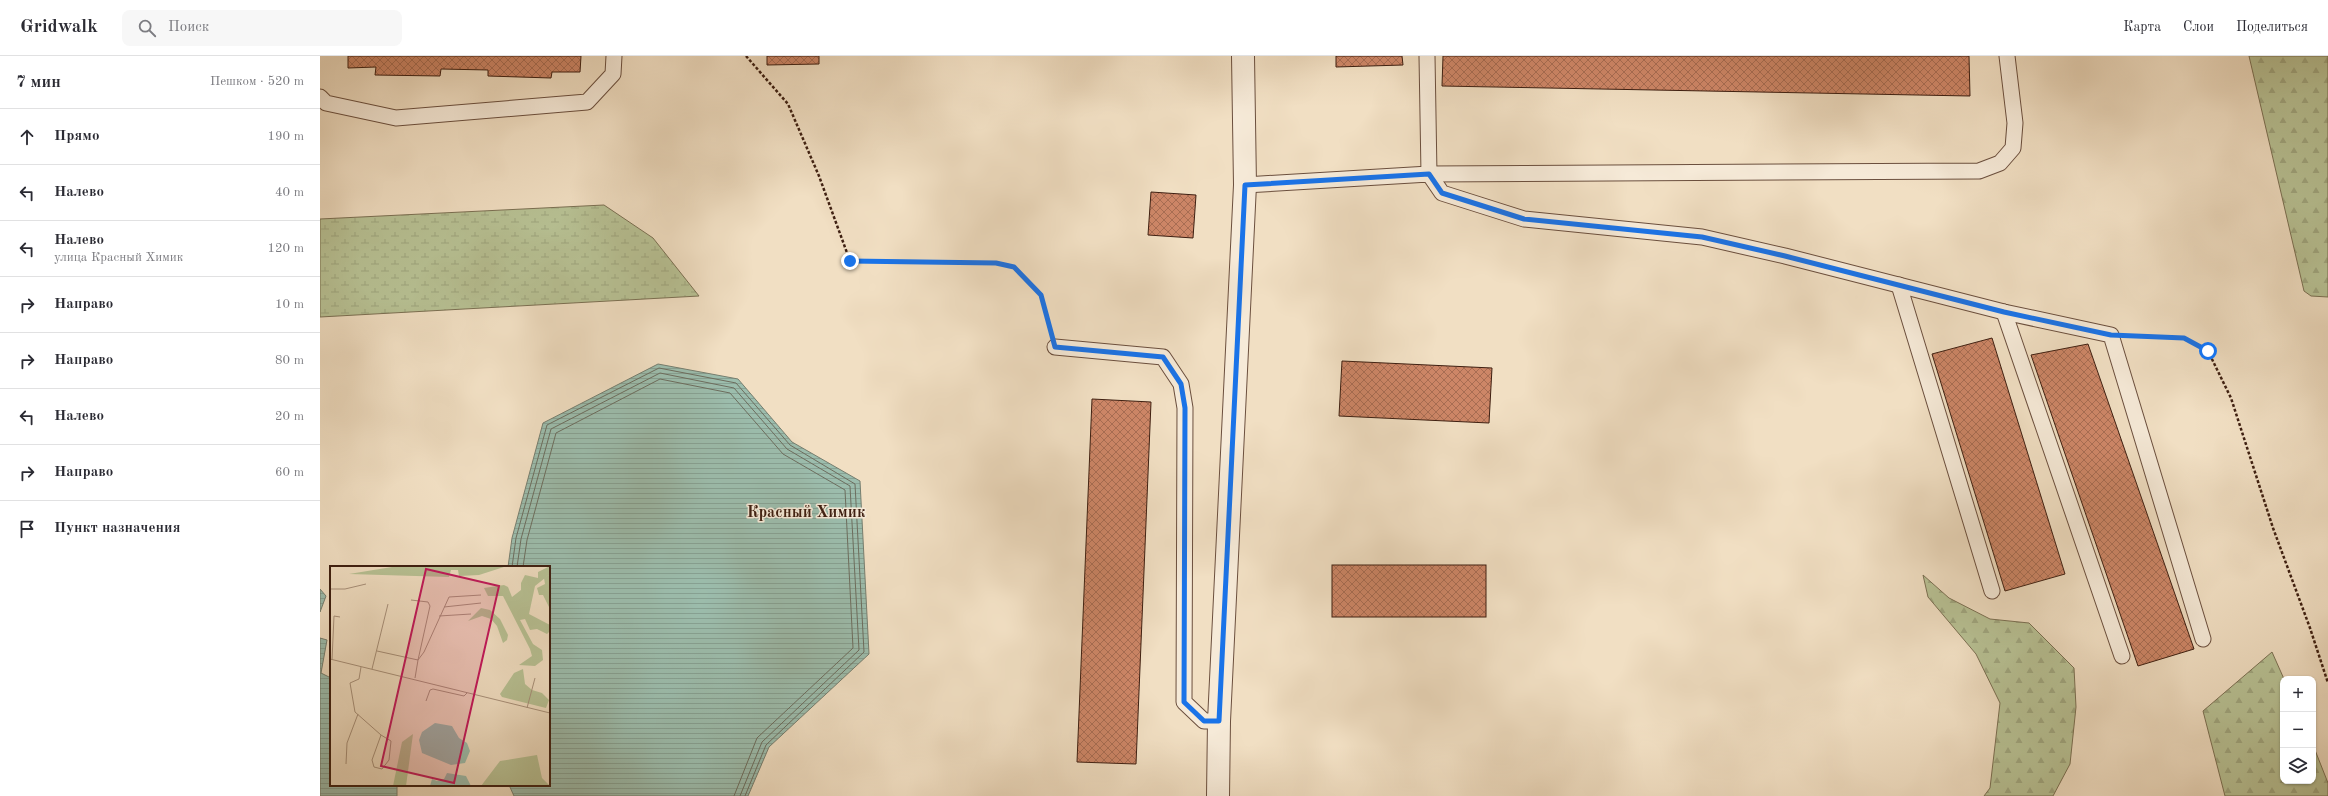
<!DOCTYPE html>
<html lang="ru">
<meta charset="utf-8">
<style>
body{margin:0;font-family:"Old Standard TT",serif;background:#f7f7f7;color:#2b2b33}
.controls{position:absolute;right:12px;bottom:12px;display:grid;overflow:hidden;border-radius:8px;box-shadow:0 1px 3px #0004}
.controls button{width:36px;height:36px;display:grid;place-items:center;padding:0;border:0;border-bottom:1px solid #e1e1e2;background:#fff;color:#2b2b33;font:20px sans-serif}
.stop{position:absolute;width:12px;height:12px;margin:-9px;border:3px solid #1a73e8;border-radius:50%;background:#fff}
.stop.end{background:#1a73e8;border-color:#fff;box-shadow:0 1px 4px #0008}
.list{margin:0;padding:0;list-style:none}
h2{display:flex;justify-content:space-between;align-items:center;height:52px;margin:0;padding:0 16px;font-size:17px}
h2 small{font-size:13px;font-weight:400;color:#7c7c81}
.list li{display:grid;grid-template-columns:26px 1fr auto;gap:12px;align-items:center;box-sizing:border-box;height:56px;padding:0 16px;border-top:1px solid #e1e1e2}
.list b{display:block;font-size:15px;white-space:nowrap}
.list p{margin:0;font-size:13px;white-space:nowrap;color:#7c7c81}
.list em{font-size:13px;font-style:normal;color:#7c7c81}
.icon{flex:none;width:22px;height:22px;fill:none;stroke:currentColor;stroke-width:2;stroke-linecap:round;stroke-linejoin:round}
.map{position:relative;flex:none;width:2008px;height:740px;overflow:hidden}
header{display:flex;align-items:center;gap:24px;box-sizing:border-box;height:56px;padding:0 20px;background:#fff;border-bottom:1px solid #e1e1e2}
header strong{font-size:19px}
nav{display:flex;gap:22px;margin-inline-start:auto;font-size:14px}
.search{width:280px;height:36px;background:#f7f7f7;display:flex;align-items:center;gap:10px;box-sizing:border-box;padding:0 14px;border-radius:8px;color:#7c7c81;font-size:15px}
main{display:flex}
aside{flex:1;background:#fff}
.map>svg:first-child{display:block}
</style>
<header>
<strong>Gridwalk</strong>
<div class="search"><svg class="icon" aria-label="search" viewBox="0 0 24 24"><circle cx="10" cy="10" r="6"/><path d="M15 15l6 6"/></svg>Поиск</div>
<nav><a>Карта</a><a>Слои</a><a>Поделиться</a></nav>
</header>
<main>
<aside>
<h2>7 мин<small>Пешком · 520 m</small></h2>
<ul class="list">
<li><svg class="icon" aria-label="ahead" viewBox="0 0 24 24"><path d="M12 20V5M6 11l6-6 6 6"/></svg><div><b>Прямо</b></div><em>190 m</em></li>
<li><svg class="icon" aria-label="left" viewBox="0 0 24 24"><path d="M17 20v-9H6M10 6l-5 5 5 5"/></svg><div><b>Налево</b></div><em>40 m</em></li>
<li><svg class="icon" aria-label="left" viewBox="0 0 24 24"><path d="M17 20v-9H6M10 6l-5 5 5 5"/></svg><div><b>Налево</b><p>улица Красный Химик</p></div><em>120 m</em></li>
<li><svg class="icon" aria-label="right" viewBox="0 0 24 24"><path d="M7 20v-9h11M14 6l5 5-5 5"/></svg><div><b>Направо</b></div><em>10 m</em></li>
<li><svg class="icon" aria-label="right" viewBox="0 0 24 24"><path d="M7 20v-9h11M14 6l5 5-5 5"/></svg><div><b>Направо</b></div><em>80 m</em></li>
<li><svg class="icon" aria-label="left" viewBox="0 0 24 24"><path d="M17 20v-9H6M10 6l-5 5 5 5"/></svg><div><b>Налево</b></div><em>20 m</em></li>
<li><svg class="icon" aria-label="right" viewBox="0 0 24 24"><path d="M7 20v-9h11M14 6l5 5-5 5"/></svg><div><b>Направо</b></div><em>60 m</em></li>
<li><svg class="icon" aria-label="arrive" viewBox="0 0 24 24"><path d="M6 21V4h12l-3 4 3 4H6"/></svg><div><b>Пункт назначения</b></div></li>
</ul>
</aside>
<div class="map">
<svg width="2008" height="740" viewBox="0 0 2008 740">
<defs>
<pattern id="forest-firs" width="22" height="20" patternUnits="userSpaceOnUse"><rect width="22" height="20" fill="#b8c295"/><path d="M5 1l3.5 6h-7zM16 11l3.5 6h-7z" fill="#9fa67f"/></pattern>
<pattern id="wetland-marsh" width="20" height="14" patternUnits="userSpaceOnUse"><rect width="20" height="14" fill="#b8c295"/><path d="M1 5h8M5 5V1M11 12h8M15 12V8" fill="none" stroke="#9fa67f"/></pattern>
<pattern id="water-rules" width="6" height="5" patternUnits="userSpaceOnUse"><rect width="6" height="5" fill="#9cbdad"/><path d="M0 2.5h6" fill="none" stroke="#87a294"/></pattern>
<pattern id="building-cross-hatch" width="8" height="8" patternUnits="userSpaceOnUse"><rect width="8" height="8" fill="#cd8667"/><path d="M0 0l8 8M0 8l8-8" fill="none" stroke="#a86d53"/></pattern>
</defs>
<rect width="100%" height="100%" fill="#f1dfc3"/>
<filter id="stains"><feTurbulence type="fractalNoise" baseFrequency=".005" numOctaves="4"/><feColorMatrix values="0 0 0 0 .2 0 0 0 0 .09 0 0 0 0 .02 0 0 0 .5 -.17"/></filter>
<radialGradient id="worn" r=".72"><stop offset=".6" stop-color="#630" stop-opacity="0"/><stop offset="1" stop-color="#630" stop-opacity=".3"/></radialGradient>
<!-- forest -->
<g fill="url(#forest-firs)" stroke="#7b7053">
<polygon points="1929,0 2008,0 2008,241 1991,240 1984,235"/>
<polygon points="1603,519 1629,542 1670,563 1709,567 1754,612 1756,651 1750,708 1733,740 1664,740 1670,732 1680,647 1656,598 1608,541"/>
<polygon points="1952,596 1964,623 1963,725 1993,725 1993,689 2008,727 2008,740 1905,740 1883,655"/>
</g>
<!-- wetland -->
<polygon fill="url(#wetland-marsh)" stroke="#7b7053" points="284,149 333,182 379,240 0,261 0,163"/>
<!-- water -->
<g fill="url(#water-rules)" stroke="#767e6f">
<polygon points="338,308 418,323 472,386 540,425 549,598 449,691 428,740 194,740 189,729 229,729 229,511 188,511 192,482 223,367"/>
<polygon points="0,533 6,540 0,556"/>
<polygon points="0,582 7,584 1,617 11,622 11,729 77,729 77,740 0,740"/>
</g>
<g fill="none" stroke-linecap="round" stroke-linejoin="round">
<!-- shore -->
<g stroke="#6d6e5f" stroke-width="1">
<polyline points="192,511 196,482 227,369 339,312 416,327 470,389 535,428 544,596 446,689 425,740"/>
<polyline points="197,511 201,483 231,373 340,317 414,332 467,393 530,430 539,594 442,686 420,740"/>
<polyline points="203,511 207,484 236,377 340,323 410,337 463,398 525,434 533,592 437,682 414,740"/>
</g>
</g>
<!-- building -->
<g fill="url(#building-cross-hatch)" stroke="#3e1f11">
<polygon points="28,0 261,0 260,16 232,16 231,22 168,20 168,14 121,13 120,20 55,19 56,11 28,12"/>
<polygon points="447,0 499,0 499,8 447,9"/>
<polygon points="1016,0 1082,0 1083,9 1016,11"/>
<polygon points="1123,0 1649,0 1650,40 1122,30"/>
<polygon points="831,136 876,139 873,182 828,179"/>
<polygon points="1672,282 1745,518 1685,535 1612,298"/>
<polygon points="1768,288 1874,593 1818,610 1711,299"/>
<polygon points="1022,305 1172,312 1169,367 1019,360"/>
<polygon points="772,343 831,346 816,708 757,706"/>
<rect x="1012" y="509" width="154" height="52"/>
</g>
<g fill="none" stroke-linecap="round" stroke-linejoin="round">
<!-- service casing -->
<g stroke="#6b4f3e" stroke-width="17">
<g id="service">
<polyline points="1107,0 1109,118 1659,115 1680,107 1693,92 1695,67 1687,0"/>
<polyline points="0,41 6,47 76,62 267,46 293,18 294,0"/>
<polyline points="925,129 1109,118 1122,137 1204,163 1382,181 1465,200 1684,256 1791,279 1883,583"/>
<polyline points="1579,229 1672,535"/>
<polyline points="1684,256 1802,600"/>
<polyline points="735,291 843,301 861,328 865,352 864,646 884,665 899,665"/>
</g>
</g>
<!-- tertiary casing -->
<g stroke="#6b4f3e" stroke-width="24">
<polyline id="tertiary" points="898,740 899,665 925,129 923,0"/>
</g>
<!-- path -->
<g stroke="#3e1f11" stroke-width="2.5" stroke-dasharray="3 2" stroke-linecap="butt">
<polyline points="426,0 468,48 499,120 530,205 676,207 694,211 721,239 730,270"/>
<polyline points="1815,280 1864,282 1888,295 1911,342 1953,472 1990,572 2008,627"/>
</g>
<!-- service -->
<use href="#service" stroke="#f6ead8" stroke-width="15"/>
<!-- tertiary -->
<use href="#tertiary" stroke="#f6ead8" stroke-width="22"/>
</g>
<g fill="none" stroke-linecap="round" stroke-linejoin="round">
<!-- route -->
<polyline stroke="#1a73e8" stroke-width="5" points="530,205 676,207 694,211 721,239 735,291 843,301 861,328 865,352 864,646 884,665 899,665 925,129 1109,118 1122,137 1204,163 1382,181 1465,200 1684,256 1791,279 1864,282 1888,295"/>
</g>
<g text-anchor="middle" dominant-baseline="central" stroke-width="3" stroke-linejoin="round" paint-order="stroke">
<!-- district labels -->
<g font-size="16" font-weight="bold" fill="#3e1f11" stroke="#f6ead8">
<text x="486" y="457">Красный Химик</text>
</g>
</g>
<!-- overview -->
<g transform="translate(10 510)">
<rect width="220" height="220" fill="#f1dfc3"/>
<path d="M68,0H177L149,9L129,10L128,4H121L119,11L19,8ZM220,0V8L205,20L199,48L220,59V65L217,68L207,63L200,64L195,53L190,54L203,78L212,84L213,94L205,100L189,99L202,90L200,83L173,30H158L154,22L174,19L178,21L182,31L191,24V17L195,9L208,12V6ZM151,42L160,44L170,53L178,69L177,74L173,77L167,60L161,53L152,50L138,55ZM193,103L195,118L202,124L212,127L219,134L216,142L172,131L170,128L184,107ZM207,189L212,212L220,220H151L170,195Z" fill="#b8c295"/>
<path d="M83,168L76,220H63L72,176Z" fill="#b8c295"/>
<path d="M220,8V43L213,29H209L207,22L215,18L214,12Z" fill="#b8c295"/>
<path d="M105,157L122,160L129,172L137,177L140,185L135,197L121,199L92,187L89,174L92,166ZM117,207L136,210L141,220H100L102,213L107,215L114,213Z" fill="#9cbdad"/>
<path fill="none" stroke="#a9927c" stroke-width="1" d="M0,23H15L36,18M114,41L151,37M109,50L141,48M47,85L88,94L100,40L98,36L81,34M0,93L220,147M2,94L4,50L10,51M31,101L29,113L20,117L25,146L51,169L61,175L59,194L52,203L44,201L42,194L51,169M42,103L58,38M85,112L88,94L94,86L119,31L151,29M96,135L100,124L103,123L134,130L137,127M197,142L205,112M16,198L17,177L28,148"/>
<path fill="#c2185b" fill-opacity="0.15" stroke="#c2185b" stroke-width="2" d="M96,3L169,20L124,217L51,200Z"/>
<rect width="220" height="220" fill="none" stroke="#3e1f11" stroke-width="2"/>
</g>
<rect width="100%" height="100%" filter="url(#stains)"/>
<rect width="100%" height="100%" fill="url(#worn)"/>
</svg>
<div class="controls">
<button>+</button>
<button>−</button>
<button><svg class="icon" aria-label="layers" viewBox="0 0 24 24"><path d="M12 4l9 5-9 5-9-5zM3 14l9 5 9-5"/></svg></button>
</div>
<div class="stop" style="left:1888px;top:295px"></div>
<div class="stop end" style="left:530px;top:205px"></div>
</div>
</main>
